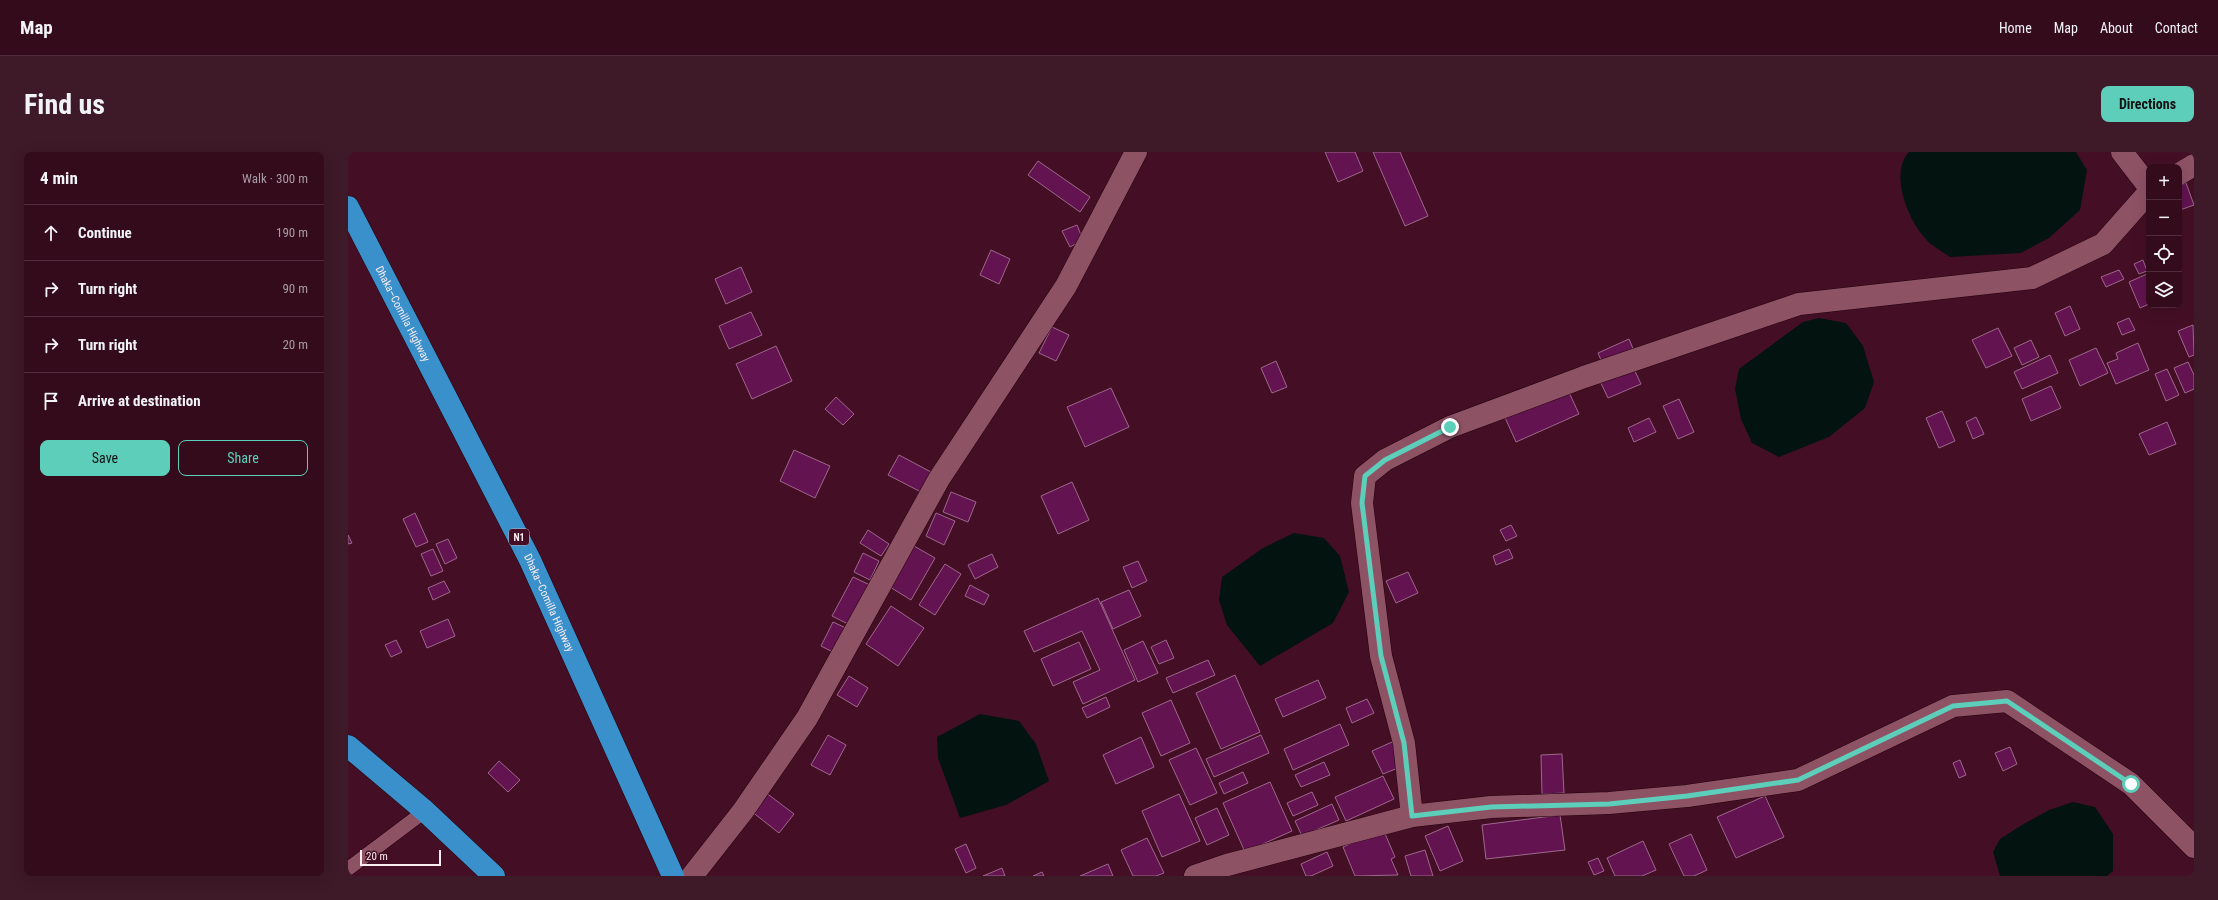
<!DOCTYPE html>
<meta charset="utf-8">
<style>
body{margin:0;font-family:"Roboto Condensed",sans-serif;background:#3e1928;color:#f1f3f6}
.controls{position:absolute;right:12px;top:12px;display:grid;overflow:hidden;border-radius:8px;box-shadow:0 4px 16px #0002}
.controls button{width:36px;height:36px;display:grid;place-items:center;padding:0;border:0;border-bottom:1px solid #4e2b3a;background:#330b1b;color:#f1f3f6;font:20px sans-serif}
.scale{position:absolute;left:12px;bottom:10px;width:81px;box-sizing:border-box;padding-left:4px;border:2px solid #fbecf0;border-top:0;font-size:11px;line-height:14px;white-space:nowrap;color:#fbecf0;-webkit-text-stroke:3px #440f24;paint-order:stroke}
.stop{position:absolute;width:12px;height:12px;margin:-9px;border:3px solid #5dceb9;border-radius:50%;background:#fff}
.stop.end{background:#5dceb9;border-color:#fff;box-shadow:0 1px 4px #0008}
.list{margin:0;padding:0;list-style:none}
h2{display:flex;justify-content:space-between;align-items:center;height:52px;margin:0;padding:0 16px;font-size:17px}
h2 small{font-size:13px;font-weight:400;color:#a99ba3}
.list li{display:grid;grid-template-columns:26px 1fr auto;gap:12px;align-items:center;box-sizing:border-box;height:56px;padding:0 16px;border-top:1px solid #4e2b3a}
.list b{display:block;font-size:15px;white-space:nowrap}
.list em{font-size:13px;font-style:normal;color:#a99ba3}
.actions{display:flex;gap:8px;padding:12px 16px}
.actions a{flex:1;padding:9px 0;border:1px solid #5dceb9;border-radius:8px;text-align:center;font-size:14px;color:#5dceb9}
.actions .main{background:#5dceb9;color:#111}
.icon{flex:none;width:22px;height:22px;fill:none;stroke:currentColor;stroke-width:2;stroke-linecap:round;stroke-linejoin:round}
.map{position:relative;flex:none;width:1846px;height:724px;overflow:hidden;border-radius:8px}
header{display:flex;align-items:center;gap:24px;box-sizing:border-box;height:56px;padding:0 20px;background:#330b1b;border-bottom:1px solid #4e2b3a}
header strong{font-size:19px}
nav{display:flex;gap:22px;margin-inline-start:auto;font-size:14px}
.intro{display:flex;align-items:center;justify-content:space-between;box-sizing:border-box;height:96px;padding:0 24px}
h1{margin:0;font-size:28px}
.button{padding:10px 18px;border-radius:8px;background:#5dceb9;color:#111;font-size:14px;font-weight:700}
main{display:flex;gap:24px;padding:0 24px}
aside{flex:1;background:#330b1b;border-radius:8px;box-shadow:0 4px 16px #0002}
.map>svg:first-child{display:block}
</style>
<header>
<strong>Map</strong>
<nav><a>Home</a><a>Map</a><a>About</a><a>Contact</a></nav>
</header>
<div class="intro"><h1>Find us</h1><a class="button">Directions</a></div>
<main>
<aside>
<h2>4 min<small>Walk · 300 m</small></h2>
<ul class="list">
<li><svg class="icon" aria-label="ahead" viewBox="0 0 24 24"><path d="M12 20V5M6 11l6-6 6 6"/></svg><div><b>Continue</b></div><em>190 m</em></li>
<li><svg class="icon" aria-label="right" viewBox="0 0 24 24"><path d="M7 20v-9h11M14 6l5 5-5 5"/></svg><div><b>Turn right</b></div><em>90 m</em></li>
<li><svg class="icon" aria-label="right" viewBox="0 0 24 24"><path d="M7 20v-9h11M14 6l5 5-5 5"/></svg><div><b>Turn right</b></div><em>20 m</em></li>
<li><svg class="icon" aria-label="arrive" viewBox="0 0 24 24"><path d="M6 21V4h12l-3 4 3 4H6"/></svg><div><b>Arrive at destination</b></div></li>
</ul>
<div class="actions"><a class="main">Save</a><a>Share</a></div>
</aside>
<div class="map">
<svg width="1846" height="724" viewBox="0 0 1846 724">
<rect width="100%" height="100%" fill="#440f24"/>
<!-- water -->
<g fill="#021310">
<path d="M1561,0H1728L1739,18L1732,58L1701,86L1673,101L1602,105C1594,99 1583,94 1577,86C1560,68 1541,21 1561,0Z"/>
<polygon points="1471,166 1498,171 1515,194 1526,230 1517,256 1481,285 1431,305 1404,291 1393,267 1387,237 1391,217 1455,170"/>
<polygon points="946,381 976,386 992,404 1001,440 985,471 912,514 879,473 871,448 874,425 915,396"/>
<polygon points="632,562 671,569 688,592 701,629 658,653 612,666 590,606 589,585"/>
<polygon points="1725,650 1747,655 1765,682 1765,719 1759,724 1652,724 1645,700 1652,687 1674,673 1701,658"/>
</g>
<!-- building -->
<g fill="#621350" stroke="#9d688c">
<polygon points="977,0 1007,0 1015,19 990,30"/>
<polygon points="1025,0 1052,0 1080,64 1057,74"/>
<polygon points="690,9 742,45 732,60 680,23"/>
<polygon points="1838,31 1846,53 1832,58 1831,34"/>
<polygon points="729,73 735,88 722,95 714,79"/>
<polygon points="643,98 662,107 651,132 632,123"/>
<polygon points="1795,108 1799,119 1791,122 1786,112"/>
<polygon points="393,115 404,140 378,152 367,127"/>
<polygon points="1771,118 1776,127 1758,135 1753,125"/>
<polygon points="1799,122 1801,127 1801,152 1792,156 1781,130"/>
<polygon points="1722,154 1732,177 1717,184 1707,161"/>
<polygon points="403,160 414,183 381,197 371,174"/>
<polygon points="1781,166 1787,178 1774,183 1769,171"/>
<polygon points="1845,173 1846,203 1841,205 1830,179"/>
<polygon points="704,175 721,183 708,209 691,201"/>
<polygon points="1650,176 1664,204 1638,216 1624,188"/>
<polygon points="1281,187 1286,199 1255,213 1250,201"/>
<polygon points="1683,188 1691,205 1674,213 1666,196"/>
<polygon points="1790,191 1801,218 1768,232 1759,211 1770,207 1768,201"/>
<polygon points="428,194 444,229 404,247 388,212"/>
<polygon points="1748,196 1760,221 1732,234 1721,208"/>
<polygon points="1702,203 1710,221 1674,237 1666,220"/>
<polygon points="928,209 939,235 924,241 913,216"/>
<polygon points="1840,210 1846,223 1846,237 1837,241 1826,216"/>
<polygon points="1285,215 1293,232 1260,246 1252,229"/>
<polygon points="1819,217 1831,243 1818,249 1807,222"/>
<polygon points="1218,234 1231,262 1168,290 1155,261"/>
<polygon points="1703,234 1713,256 1683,269 1674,247"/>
<polygon points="763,236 781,275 737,295 719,255"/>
<polygon points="488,245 506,262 495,273 477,257"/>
<polygon points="1331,247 1346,280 1330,287 1315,254"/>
<polygon points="1594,259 1607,289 1591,296 1578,266"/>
<polygon points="1628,265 1636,282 1625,287 1618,270"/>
<polygon points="1301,266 1308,280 1286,290 1280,276"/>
<polygon points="1819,270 1828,292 1801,303 1791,282"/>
<polygon points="446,298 482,314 467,346 432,329"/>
<polygon points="551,303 583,320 573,340 540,323"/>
<polygon points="724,330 741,368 710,382 693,344"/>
<polygon points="603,340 628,350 620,370 595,360"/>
<polygon points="67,361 80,390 68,395 55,367"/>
<polygon points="588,361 607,369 596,393 578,384"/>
<polygon points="1163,373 1169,384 1158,389 1152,378"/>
<polygon points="520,378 541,392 533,404 512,391"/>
<polygon points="0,383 4,391 0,392"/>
<polygon points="100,387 109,406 97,412 88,392"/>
<polygon points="566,394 587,406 563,448 542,435"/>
<polygon points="85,397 95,419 83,424 73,402"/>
<polygon points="1161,397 1165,406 1148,413 1145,404"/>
<polygon points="515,401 531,409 522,428 506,420"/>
<polygon points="644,402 650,415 627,427 620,413"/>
<polygon points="790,409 799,429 784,436 775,415"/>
<polygon points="597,412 613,422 587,463 571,453"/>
<polygon points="1060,420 1070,441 1048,451 1038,429"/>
<polygon points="505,425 522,433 502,473 484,464"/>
<polygon points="96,429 102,440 85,448 80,436"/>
<polygon points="622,433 641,443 636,453 617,444"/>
<polygon points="781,438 793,464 765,477 753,450"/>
<polygon points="750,446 787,528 735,552 725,530 752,518 734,479 686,500 676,479"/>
<polygon points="543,454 576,476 550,514 518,492"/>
<polygon points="100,467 107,484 79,496 72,479"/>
<polygon points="485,470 500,477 489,502 473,494"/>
<polygon points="48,488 54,500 43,505 37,493"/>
<polygon points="818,488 826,506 811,512 803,495"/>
<polygon points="795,489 810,521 790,530 776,498"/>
<polygon points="731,490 743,517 705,534 693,507"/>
<polygon points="860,508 867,523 825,541 818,526"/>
<polygon points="887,523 912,580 873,597 848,541"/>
<polygon points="501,524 520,536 509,555 489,543"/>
<polygon points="970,528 978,546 935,565 927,547"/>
<polygon points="758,545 762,555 739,566 734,556"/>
<polygon points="1019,547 1026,561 1004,571 998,556"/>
<polygon points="823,548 842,591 813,604 794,561"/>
<polygon points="992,572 1001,593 945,618 936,597"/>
<polygon points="480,583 498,593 482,623 463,613"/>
<polygon points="913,583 921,601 866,625 858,607"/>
<polygon points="793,585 806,615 768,632 755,603"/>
<polygon points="1044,590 1055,614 1035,622 1024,599"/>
<polygon points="1662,595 1669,612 1655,619 1647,601"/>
<polygon points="848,596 869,641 842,653 821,608"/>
<polygon points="1214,602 1216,641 1194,642 1193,603"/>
<polygon points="1612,608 1618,623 1611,626 1605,611"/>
<polygon points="151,609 172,628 160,640 140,621"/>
<polygon points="976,610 982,623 953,635 947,623"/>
<polygon points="895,620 900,631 876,642 871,631"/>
<polygon points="1035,624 1046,647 998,669 987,645"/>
<polygon points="922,630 944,679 897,700 875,651"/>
<polygon points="417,640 446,662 431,681 403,659"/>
<polygon points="964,640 970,653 945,664 939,651"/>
<polygon points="831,642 852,689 814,705 794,659"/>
<polygon points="1417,644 1436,685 1388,706 1369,665"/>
<polygon points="984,652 991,668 954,684 947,669"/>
<polygon points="869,656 881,683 859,693 847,666"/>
<polygon points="1212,663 1217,698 1138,707 1134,673"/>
<polygon points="1100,674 1115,709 1092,719 1077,684"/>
<polygon points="1035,677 1047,705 1043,707 1050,723 1007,724 995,695"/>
<polygon points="1343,682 1359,718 1346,724 1336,724 1321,692"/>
<polygon points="799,686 816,721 808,724 785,724 773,698"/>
<polygon points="1295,689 1308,718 1294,724 1267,724 1259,706"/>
<polygon points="618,692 628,716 618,721 607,697"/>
<polygon points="1077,698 1085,724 1063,724 1057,704"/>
<polygon points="979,700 985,714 963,724 958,724 953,712"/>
<polygon points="1250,706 1256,719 1246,723 1240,710"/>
<polygon points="760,712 765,724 732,724"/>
<polygon points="654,716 657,724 635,724"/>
<polygon points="694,720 696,724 685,724"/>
</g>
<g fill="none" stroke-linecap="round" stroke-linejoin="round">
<!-- service casing -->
<g stroke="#23000e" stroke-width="15">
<polyline id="service" points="0,717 77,659"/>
</g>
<!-- minor casing -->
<g stroke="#23000e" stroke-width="23">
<g id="minor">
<polyline points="1774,0 1801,35"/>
<polyline points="1831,22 1846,13"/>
<polyline points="1064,664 1056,591 1033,504 1014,351 1017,324 1037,308 1102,275 1236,225 1451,152 1684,126 1755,92 1801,40"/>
<polyline points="344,724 395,659 459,566 591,327 718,134 788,0"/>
<polyline points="847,724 879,713 1064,664 1143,655 1261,651 1339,644 1450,628 1605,554 1659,549 1783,632 1846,695"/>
</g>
</g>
<!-- trunk casing -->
<g stroke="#23000e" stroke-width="23">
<g id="trunk">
<path id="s1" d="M0,55L182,408L325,724"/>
<polyline points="0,594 77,659 146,724"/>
</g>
</g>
<!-- service -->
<use href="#service" stroke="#8e5265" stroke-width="14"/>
<!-- minor -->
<use href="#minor" stroke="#8e5265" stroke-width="22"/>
<!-- trunk -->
<use href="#trunk" stroke="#3a90ca" stroke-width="22"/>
</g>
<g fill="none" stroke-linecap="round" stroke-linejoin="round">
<!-- route -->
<polyline stroke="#5dceb9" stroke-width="5" points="1102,275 1037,308 1017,324 1014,351 1033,504 1056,591 1064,664 1143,655 1261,652 1339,644 1450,628 1605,554 1659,549 1783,632"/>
</g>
<g text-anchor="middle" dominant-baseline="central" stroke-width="3.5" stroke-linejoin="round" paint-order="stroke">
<!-- shield labels -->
<rect fill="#440f24" stroke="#c4aab3" stroke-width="1" x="161" y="377" width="20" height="16" rx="3"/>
<g font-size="10" font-weight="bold" fill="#fbecf0">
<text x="171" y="385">N1</text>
</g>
<!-- street labels -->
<g font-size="11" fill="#fbecf0" stroke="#440f24">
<text stroke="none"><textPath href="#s1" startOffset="120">Dhaka–Comilla Highway</textPath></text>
<text stroke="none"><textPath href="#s1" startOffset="444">Dhaka–Comilla Highway</textPath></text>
</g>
</g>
</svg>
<div class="controls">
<button>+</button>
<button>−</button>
<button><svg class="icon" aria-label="locate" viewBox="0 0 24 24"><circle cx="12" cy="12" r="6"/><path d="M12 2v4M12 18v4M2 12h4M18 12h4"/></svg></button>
<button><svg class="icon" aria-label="layers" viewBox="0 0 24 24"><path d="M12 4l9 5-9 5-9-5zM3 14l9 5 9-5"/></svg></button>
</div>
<div class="scale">20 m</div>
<div class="stop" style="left:1783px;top:632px"></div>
<div class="stop end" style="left:1102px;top:275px"></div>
</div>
</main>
